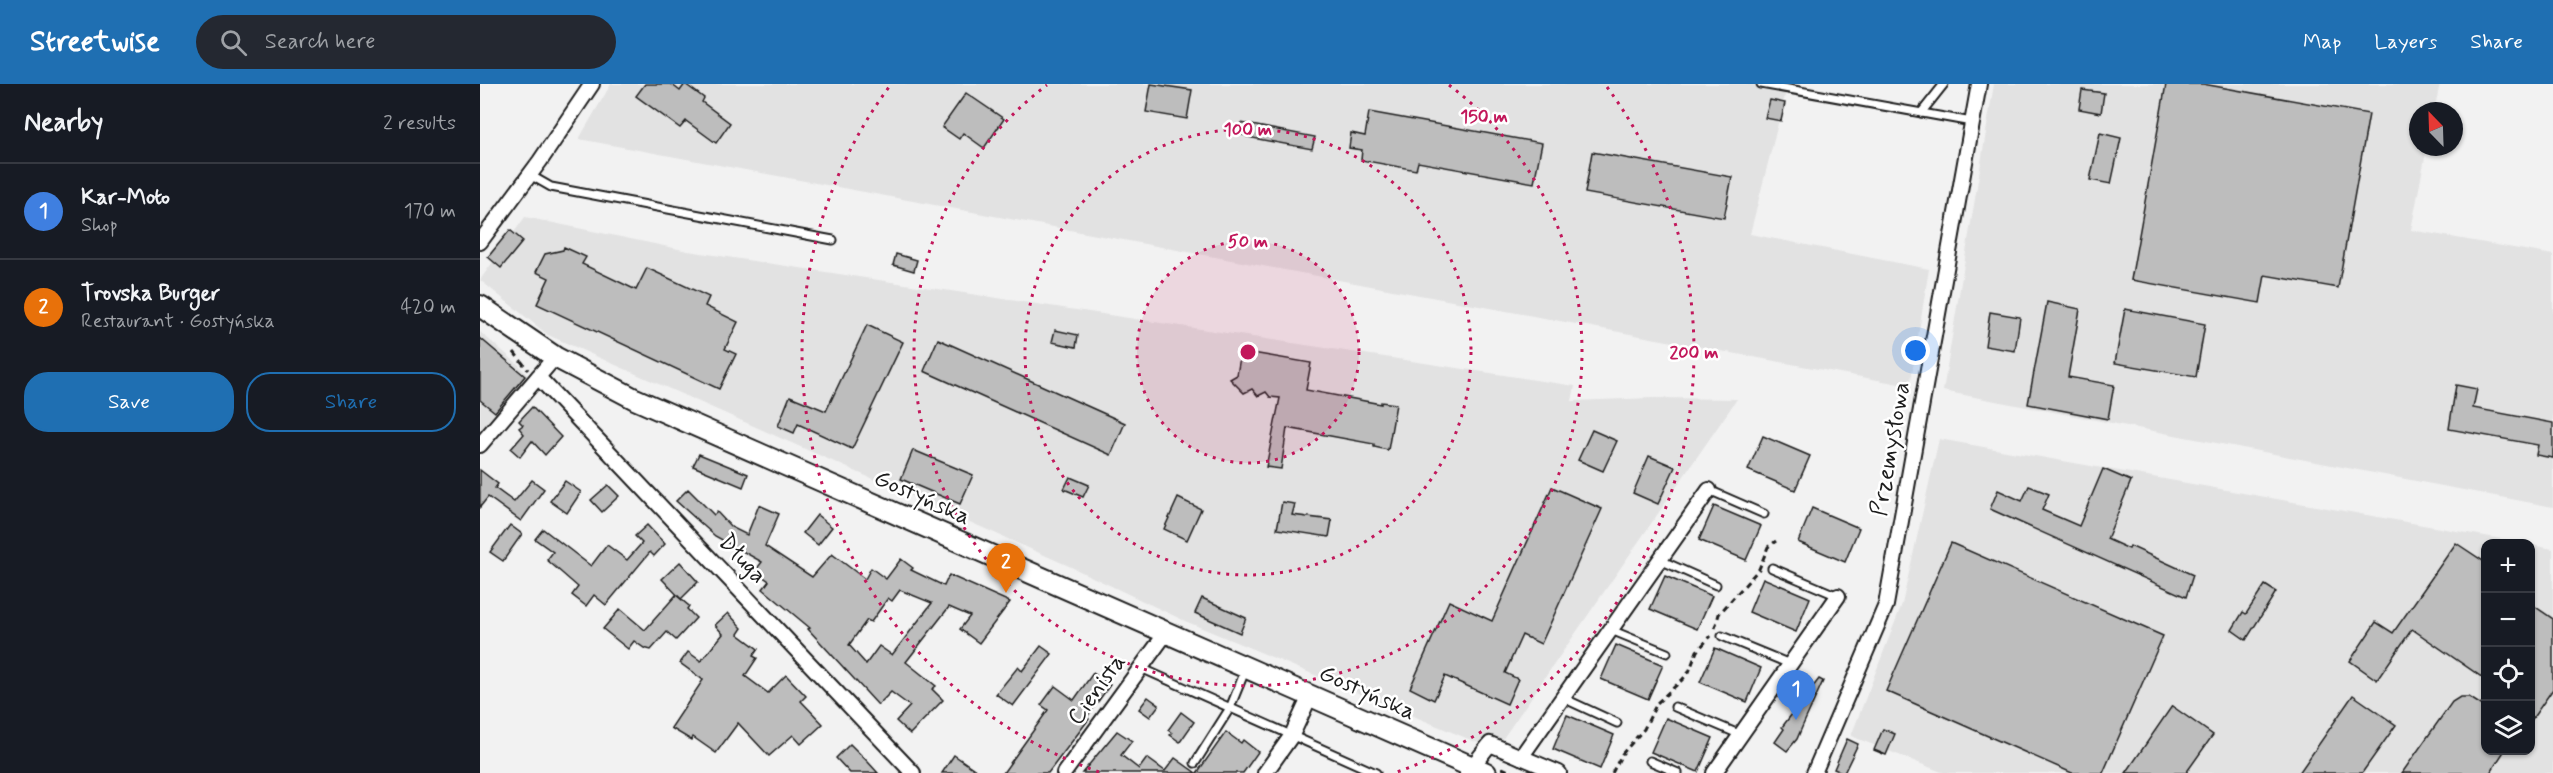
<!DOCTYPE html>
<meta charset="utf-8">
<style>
body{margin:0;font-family:Mynerve,sans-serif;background:#242831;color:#f1f3f6}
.controls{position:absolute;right:18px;bottom:18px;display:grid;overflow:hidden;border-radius:12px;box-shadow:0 2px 4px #0004}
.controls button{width:54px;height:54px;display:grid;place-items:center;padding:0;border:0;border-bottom:2px solid #363941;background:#171b24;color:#f1f3f6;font:30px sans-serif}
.compass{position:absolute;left:1929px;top:18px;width:54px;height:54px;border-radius:50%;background:#171b24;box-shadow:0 2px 4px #0004;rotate:337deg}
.you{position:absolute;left:1436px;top:267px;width:21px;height:21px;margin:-15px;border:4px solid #fff;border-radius:50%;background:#1a73e8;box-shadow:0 0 0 9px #1a73e833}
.badge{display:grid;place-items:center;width:39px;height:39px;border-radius:50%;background:#1f6fb2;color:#fff;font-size:20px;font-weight:700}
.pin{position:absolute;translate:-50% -50px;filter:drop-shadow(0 2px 3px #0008)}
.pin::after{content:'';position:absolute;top:32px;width:21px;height:18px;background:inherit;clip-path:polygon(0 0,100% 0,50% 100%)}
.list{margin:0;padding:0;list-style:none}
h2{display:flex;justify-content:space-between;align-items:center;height:78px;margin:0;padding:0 24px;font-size:26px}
h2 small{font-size:20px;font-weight:400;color:#9ea1a6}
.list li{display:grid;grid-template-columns:39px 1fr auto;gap:18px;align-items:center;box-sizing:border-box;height:96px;padding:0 24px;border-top:2px solid #363941}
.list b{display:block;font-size:22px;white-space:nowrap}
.list p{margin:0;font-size:20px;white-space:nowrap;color:#9ea1a6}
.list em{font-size:20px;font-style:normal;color:#9ea1a6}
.actions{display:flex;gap:12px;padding:18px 24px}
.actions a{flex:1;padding:14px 0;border:2px solid #1f6fb2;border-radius:24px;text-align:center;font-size:21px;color:#1f6fb2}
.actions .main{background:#1f6fb2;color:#fff}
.icon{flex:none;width:33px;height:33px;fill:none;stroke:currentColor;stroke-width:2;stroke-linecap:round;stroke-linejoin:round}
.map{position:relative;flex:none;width:2073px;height:689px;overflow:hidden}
header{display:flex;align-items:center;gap:36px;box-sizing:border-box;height:84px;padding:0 30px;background:#1f6fb2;color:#fff}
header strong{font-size:28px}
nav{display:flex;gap:33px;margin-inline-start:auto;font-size:21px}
.search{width:420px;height:54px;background:#242831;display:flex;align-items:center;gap:15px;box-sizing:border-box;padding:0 21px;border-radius:33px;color:#9ea1a6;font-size:22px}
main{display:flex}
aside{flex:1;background:#171b24}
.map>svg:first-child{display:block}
</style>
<header>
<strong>Streetwise</strong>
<div class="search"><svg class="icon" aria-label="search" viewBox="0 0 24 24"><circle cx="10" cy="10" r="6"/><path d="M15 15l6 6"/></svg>Search here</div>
<nav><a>Map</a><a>Layers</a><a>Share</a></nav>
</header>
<main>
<aside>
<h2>Nearby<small>2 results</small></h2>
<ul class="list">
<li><span class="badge" style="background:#3f7fe0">1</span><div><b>Kar-Moto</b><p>Shop</p></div><em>170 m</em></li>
<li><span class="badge" style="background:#e8710a">2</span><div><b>Trovska Burger</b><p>Restaurant · Gostyńska</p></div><em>420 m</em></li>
</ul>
<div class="actions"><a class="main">Save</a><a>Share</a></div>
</aside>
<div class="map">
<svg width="2073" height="689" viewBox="0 0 2073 689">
<rect width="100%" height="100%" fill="#f2f2f2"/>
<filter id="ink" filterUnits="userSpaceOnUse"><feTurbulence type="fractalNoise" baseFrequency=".0167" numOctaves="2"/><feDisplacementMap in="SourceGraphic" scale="12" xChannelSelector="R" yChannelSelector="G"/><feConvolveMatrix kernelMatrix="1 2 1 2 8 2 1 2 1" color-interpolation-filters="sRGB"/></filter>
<g filter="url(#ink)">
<!-- built -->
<g fill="#e2e2e2">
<polygon points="131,0 1308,0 1270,150 1449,185 1430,302 99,55"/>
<polygon points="1514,0 1960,0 1954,27 1938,27 1938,63 1947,63 1931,146 2073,171 2073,423 1463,307"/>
<polygon points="45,133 208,167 1095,302 1092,317 1173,314 1257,315 1015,666 705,537 589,482 68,251 0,196"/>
<polygon points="0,248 39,281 48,292 0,351"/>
<polygon points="1459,355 2044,459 2006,460 2006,666 2050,666 2051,461 2073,465 2073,689 1464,689 1371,652 1422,520"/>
</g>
<!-- building -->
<g fill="#bdbdbd" stroke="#1c1c1c" stroke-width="1.5" fill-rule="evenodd">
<polygon points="165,0 191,0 200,7 205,0 224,14 222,18 250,39 236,59 206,37 200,44 156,12"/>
<polygon points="671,0 712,6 707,35 666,28"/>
<polygon points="1686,0 1723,0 1889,30 1858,204 1785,191 1780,219 1651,196"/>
<polygon points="1602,6 1624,9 1621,29 1599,25"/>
<polygon points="486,9 524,35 504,64 483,49 479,55 462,43"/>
<polygon points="1290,16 1305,19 1301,37 1285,34"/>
<polygon points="889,28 1062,59 1054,99 938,78 936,86 881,76 882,66 869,64 871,49 885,52"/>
<polygon points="761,39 835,53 832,65 767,53 767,52 759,50"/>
<polygon points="1620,49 1641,54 1631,100 1610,96"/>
<polygon points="1112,68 1252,93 1244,134 1105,109"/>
<polygon points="30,146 43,157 21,184 8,173"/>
<polygon points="84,163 106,173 102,180 156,206 167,184 229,213 225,222 258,238 245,265 256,270 239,305 57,220 69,194 56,188 65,170 83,166"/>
<polygon points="416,170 437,176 434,187 413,181"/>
<polygon points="1567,218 1600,225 1588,293 1634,301 1628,335 1548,320"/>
<polygon points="1645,225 1725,240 1716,293 1635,279"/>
<polygon points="1510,228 1540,233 1535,267 1505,262"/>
<polygon points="387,241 423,258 372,365 318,340 314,349 298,342 310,312 346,327"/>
<polygon points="575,246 598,251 596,263 572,258"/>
<polygon points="0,254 45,292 15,328 0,316"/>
<polygon points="458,255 645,339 631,371 444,287"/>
<polygon points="761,267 831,279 826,306 901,320 901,318 916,320 908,366 894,363 894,360 807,344 801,385 786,383 800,314 790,313 786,308 778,312 772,305 764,309 750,295 757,291"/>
<polygon points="1976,301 1997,305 1993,324 2073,339 2073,374 2056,371 2058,361 1969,345"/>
<polygon points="52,323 81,353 65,371 52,357 40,373 31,365 44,350 39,344 43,341 39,337"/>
<polygon points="1112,346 1137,357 1123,387 1098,376"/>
<polygon points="1283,352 1330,372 1315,406 1268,386"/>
<polygon points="433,366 493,391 480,420 421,395"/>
<polygon points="219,370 268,390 263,403 213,382"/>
<polygon points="1169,372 1195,383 1178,420 1153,409"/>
<polygon points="1623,385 1651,397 1627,455 1649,465 1650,462 1713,491 1706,513 1510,425 1518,406 1542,417 1549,402 1569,410 1562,426 1599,442"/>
<polygon points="0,386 18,400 15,404 34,418 52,396 64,405 41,437 8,413 0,423"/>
<polygon points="590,393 609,401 603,413 584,405"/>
<polygon points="85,397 101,408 87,429 70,417"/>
<polygon points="128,401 139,412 122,428 111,416"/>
<polygon points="1072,403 1122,425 1061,560 1042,551 1025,589 1038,595 1027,620 965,592 954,616 930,604 969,517 1012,537"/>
<path d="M208,405L234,431L237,428L251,443L267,451L279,421L299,430L285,462L332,493L352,470L385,495L391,484L406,495L421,475L433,484L431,486L464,502L469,491L530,518L499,559L480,545L490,532L469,523L426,578L456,602L452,605L463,616L430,650L416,637L430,622L411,608L398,621L328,545L330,544L283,505L289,497L275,487L282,478L235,452L196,417ZM420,506L452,519L412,571L399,562L386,580L369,561L387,536L391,538L408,514L412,517Z"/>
<polygon points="698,414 721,425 707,456 684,445"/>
<polygon points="802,418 815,420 812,431 852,436 849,453 797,445"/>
<polygon points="1234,422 1281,442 1266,476 1219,456"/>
<polygon points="1332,424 1379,444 1365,478 1318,458"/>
<polygon points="337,431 352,443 338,461 323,449"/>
<polygon points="30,441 42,450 23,477 10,468"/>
<polygon points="167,441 185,460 174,472 170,468 126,521 114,511 106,522 92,511 98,503 67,476 73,468 55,455 63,445 111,482 127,461 147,476 162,459 155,452"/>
<polygon points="1471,459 1683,552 1623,689 1592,689 1406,607"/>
<polygon points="1976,459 2006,479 2006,596 1932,545 1897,596 1870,577 1896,538 1913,549"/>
<polygon points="200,478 218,498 201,515 182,495"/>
<polygon points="1185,492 1232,512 1217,545 1170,525"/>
<polygon points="1283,494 1330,514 1316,548 1269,528"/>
<polygon points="1785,501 1796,508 1766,556 1752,546 1763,528 1766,530"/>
<polygon points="196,511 209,522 207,525 216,534 196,556 187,548 171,566 164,564 154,557 148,565 123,545 140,525 165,546"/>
<polygon points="722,514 766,534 760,549 715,529"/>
<polygon points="2050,519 2073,535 2073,605 2050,638"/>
<polygon points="248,529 262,544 258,550 278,565 273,572 277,574 265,592 288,609 306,591 326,612 321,617 343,640 321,660 313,651 289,672 258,639 236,669 213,653 211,656 191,644 223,596 200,579 208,568 221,577 243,550 235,541"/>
<polygon points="1136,561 1183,581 1168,615 1121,595"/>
<polygon points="561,562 572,570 533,622 516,610 538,583 542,587"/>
<polygon points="1235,564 1281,584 1267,618 1220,598"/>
<polygon points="613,589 630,601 607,633 609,635 568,689 523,689 568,626 561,621 575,602 594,616"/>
<polygon points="1339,595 1343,597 1323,641 1317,655 1307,667 1295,658 1304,645 1302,643"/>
<polygon points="1873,611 1916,641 1882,689 1819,689"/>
<polygon points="668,613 679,621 670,633 659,625"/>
<polygon points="1980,613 1989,613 2006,624 2006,666 2025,666 2010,689 1922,689 1972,618"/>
<polygon points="1692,622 1733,651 1706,689 1646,689"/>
<polygon points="701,628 714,638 700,658 690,651 692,649 688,646"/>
<polygon points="1087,631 1134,651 1120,685 1073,665"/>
<polygon points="1186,634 1233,654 1218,688 1171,668"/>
<polygon points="1403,645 1415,650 1406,671 1394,666"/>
<polygon points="637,647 652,657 641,671 659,685 667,674 685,687 695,674 716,689 602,689"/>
<polygon points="746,648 761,659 763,656 778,668 763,689 717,689"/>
<polygon points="1367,655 1378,660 1364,689 1354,685"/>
<polygon points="370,660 388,678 398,689 370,689 356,674"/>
<polygon points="474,671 500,689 462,689"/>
</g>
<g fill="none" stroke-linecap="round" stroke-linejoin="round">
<!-- lane casing -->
<g stroke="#1c1c1c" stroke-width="11">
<g id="lane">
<polyline points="1281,0 1492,38"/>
<polyline points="1441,29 1464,0"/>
<polyline points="50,91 71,103 353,156"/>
<polyline points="1229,406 1284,430"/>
<polyline points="1180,476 1236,501"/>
<polyline points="1292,484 1358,512"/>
<polyline points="1131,546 1187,569"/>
<polyline points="1242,552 1310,580"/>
<polyline points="661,584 896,689"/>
<polyline points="1083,614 1137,639"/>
<polyline points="1195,623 1261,651"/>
<polyline points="1170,677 1198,689"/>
<polyline points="715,679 750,624 765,587"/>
</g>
</g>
<!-- street casing -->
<g stroke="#1c1c1c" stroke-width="18">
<g id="street">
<polyline points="0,158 60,77 112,0"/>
<polyline points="58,293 433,689"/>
<polyline points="0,361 75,273"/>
<polyline points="1041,673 1079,689"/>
<polyline points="584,689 686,549"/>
<polyline points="785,689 812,651 830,612"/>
<polyline points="987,689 1010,660 1041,673 1229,406"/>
<polyline points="1234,689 1358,512"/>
<polyline points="1334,689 1406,521 1499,0"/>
</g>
</g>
<!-- secondary casing -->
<g stroke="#1c1c1c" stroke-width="24">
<polyline id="secondary" points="0,222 75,273 155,315 1006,689"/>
</g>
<!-- path -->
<g stroke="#1c1c1c" stroke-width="3" stroke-dasharray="6 4.5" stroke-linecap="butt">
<polyline points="34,268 48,286"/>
<polyline points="1235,544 1239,530 1279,485 1288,463 1296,457"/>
<polyline points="1022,684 1034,689"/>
<polyline points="1132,689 1142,670 1164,645 1177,619 1203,595 1209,588 1217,567 1231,552"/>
</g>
<!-- lane -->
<use href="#lane" stroke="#fff" stroke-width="7"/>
<!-- street -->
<use href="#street" stroke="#fff" stroke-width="14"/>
<!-- secondary -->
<use href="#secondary" stroke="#fff" stroke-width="20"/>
</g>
</g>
<!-- distance rings -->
<circle cx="768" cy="268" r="111" fill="#c2185b" fill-opacity=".12"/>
<g fill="none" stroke="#c2185b" stroke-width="3" stroke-dasharray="3 6">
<circle cx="768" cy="268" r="111"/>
<circle cx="768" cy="268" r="223"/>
<path d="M969 1A334 334 0 1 1 567 1"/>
<path d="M619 688A446 446 0 0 1 409 3M1127 3A446 446 0 0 1 917 688"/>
</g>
<g text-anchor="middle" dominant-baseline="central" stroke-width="5" stroke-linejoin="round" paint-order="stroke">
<!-- street labels -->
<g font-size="24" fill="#1c1c1c" stroke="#fff">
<text transform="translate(1411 365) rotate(-80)">Przemysłowa</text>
<text transform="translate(442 414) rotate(24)">Gostyńska</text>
<text transform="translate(262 475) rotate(47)">Długa</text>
<text transform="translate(617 606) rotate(-54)">Cienista</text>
<text transform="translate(887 609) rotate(24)">Gostyńska</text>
</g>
</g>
<circle cx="768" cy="268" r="9" fill="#c2185b" stroke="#fff" stroke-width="3"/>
<g font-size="18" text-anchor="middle" font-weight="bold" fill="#c2185b" stroke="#fff" stroke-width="5" stroke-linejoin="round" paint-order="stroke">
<text x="1004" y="38">150 m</text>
<text x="768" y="51">100 m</text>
<text x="768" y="163">50 m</text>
<text x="1214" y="274">200 m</text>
</g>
</svg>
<div class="controls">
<button>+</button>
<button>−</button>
<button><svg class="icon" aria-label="locate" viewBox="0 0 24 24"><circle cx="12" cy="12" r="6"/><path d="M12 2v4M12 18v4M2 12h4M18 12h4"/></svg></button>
<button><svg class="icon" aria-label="layers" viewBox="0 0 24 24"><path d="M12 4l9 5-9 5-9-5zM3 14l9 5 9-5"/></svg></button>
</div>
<svg class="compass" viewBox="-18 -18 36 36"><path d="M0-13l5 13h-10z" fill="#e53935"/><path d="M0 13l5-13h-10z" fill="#9ea1a6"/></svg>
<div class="you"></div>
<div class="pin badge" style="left:1316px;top:636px;background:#3f7fe0">1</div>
<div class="pin badge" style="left:526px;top:509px;background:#e8710a">2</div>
</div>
</main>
